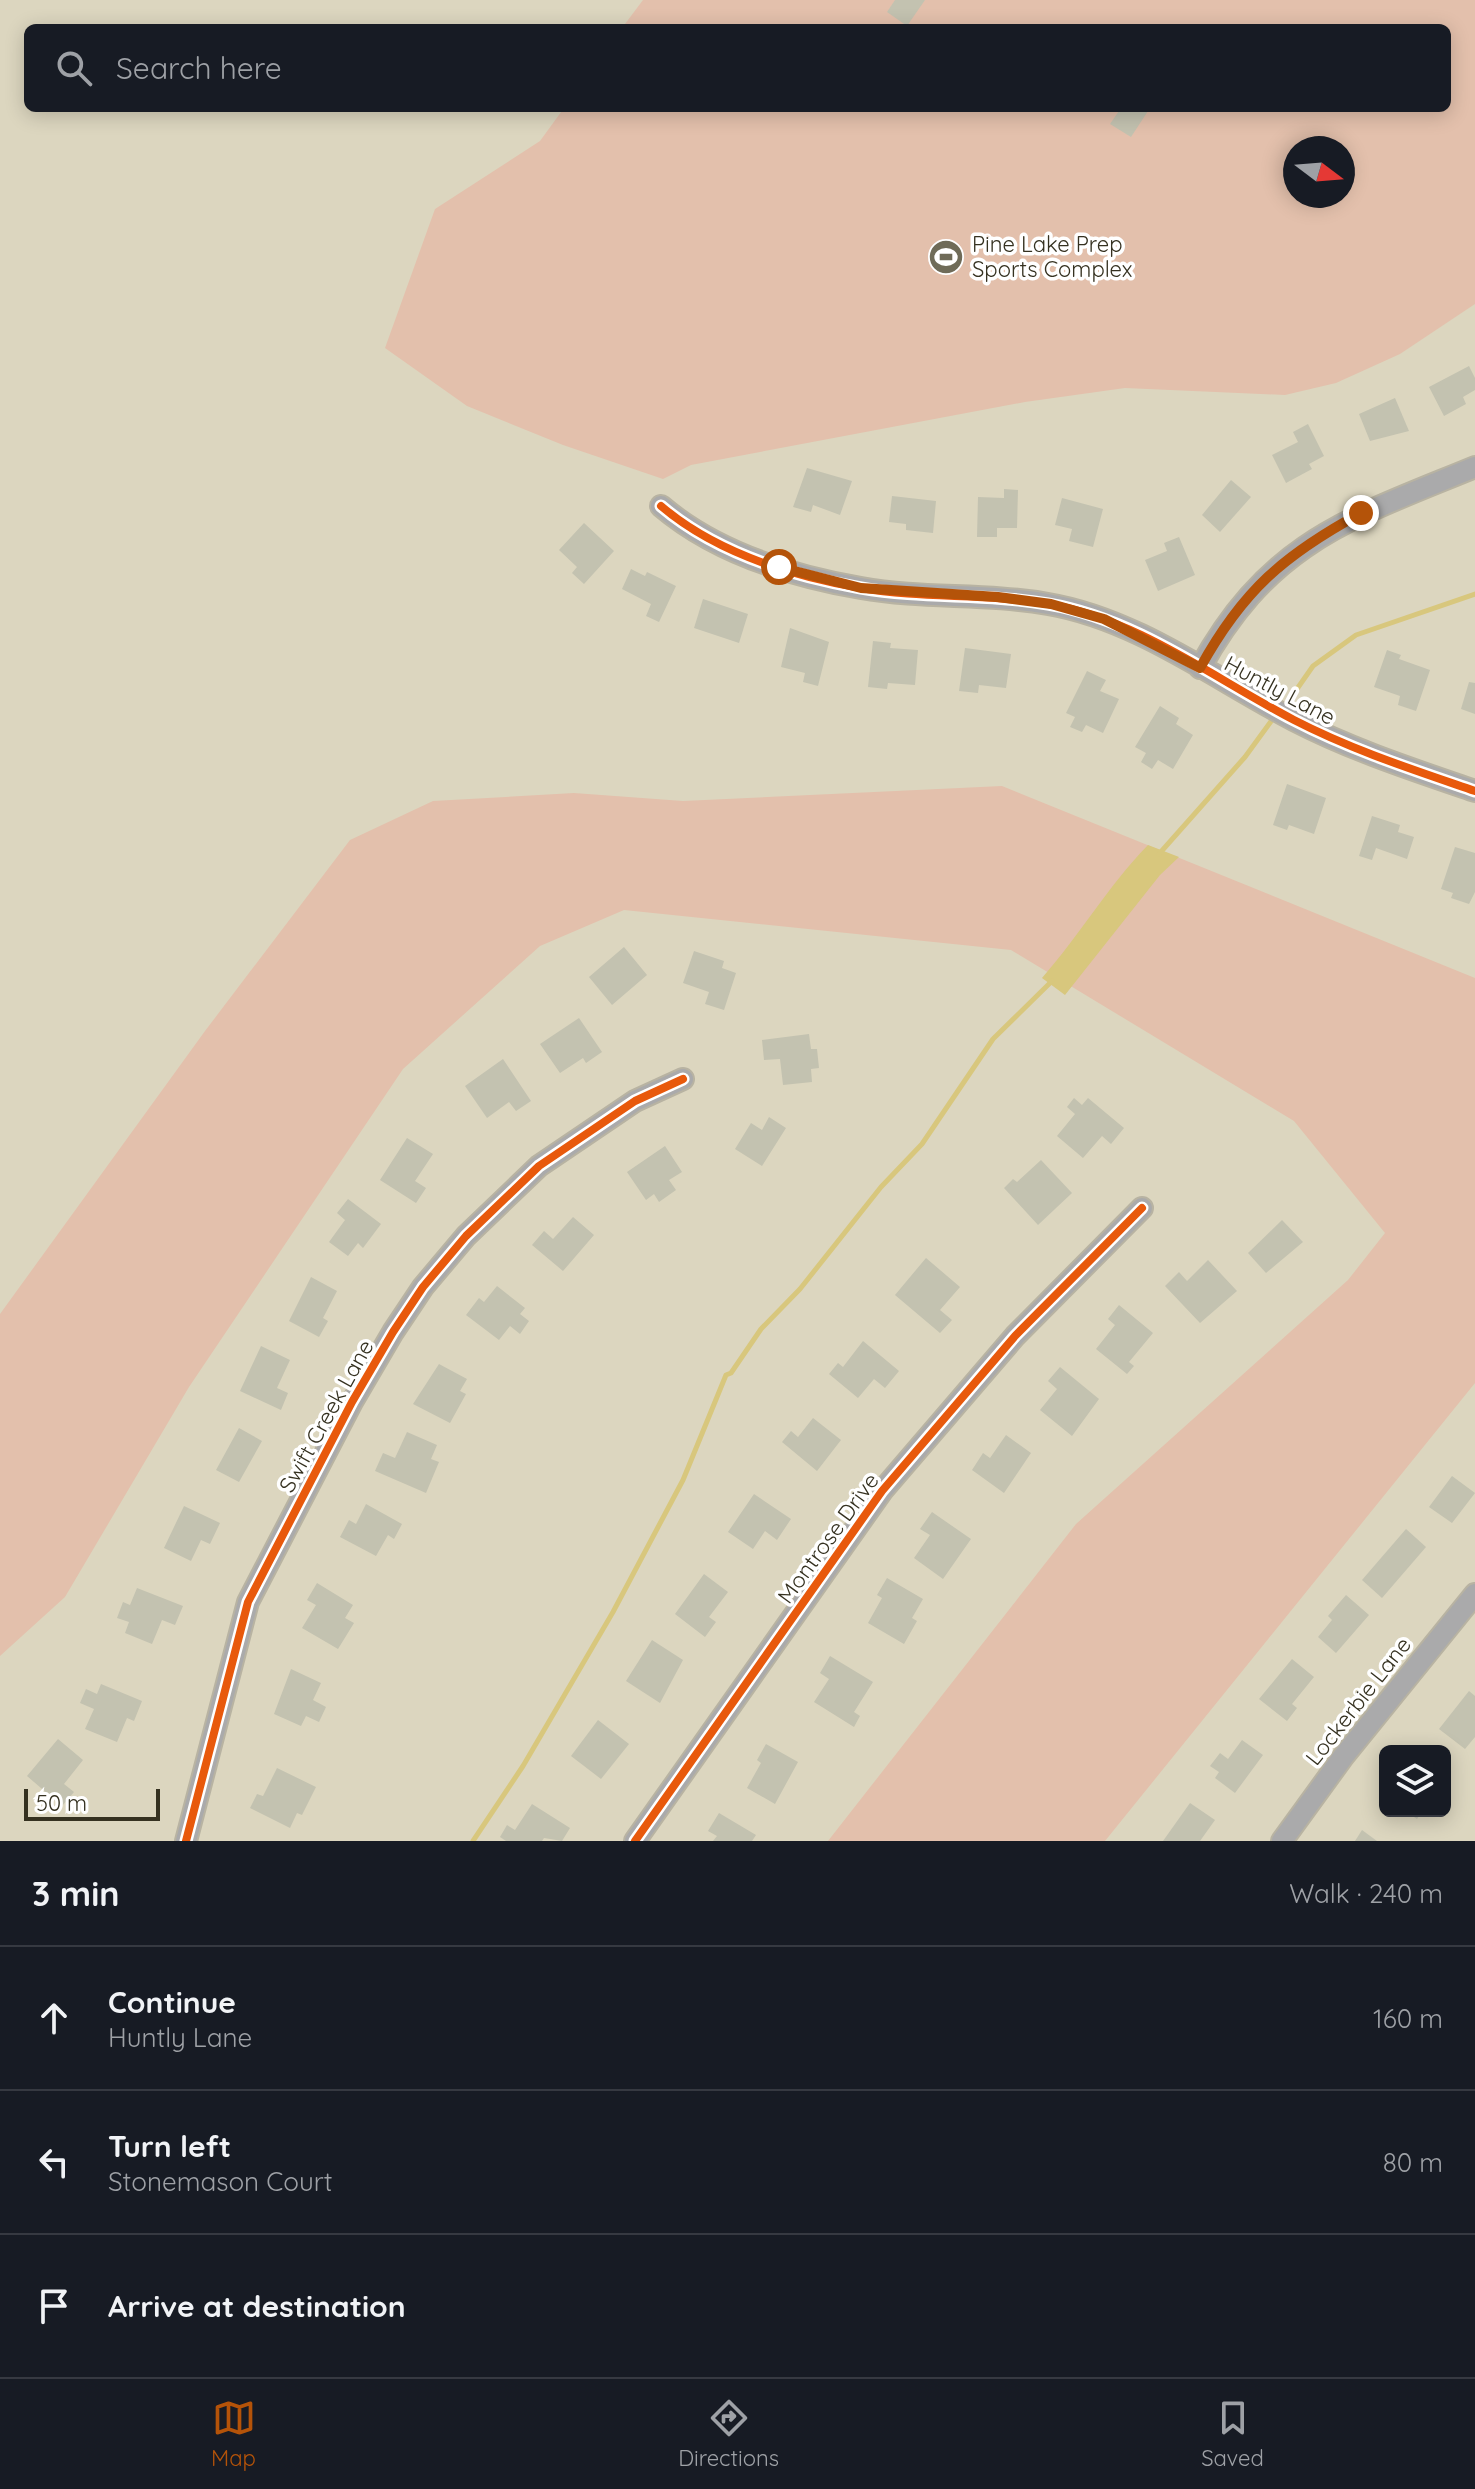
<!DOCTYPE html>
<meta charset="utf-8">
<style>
body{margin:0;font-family:Quicksand,sans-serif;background:#242831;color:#f1f3f6}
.controls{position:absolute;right:24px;bottom:24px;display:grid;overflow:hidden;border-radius:12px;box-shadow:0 4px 20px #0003}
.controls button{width:72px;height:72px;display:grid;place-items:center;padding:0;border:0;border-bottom:2px solid #363941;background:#171b24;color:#f1f3f6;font:40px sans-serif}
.compass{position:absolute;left:1283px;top:136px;width:72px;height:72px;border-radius:50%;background:#171b24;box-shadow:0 4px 20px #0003;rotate:106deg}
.scale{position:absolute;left:24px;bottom:20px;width:136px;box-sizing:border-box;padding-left:8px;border:4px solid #353120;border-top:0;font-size:22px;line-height:28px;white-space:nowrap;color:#353120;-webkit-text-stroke:6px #fff;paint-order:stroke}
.stop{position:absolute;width:24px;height:24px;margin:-18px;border:6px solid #b45309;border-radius:50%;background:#fff}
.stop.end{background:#b45309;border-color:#fff;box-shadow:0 2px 8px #0008}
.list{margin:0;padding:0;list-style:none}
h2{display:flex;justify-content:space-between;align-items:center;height:104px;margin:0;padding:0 32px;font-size:34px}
h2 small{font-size:26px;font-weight:400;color:#9ea1a6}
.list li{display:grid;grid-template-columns:52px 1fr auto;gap:24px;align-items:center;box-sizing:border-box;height:144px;padding:0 32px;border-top:2px solid #363941}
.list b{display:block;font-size:30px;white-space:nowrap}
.list p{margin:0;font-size:26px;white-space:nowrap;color:#9ea1a6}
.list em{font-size:26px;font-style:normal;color:#9ea1a6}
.icon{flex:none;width:44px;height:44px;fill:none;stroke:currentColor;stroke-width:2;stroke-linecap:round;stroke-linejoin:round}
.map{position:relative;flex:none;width:1475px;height:1841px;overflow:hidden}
.search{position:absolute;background:#171b24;box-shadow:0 4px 20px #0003;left:24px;right:24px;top:24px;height:88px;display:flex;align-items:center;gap:20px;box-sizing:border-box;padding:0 28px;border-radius:12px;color:#9ea1a6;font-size:30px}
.sheet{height:536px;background:#171b24}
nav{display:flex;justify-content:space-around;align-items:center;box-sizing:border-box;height:112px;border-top:2px solid #363941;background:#171b24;font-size:22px;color:#9ea1a6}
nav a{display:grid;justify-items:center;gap:4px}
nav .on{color:#b45309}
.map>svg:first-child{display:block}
</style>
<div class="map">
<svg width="1475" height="1841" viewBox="0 0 1475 1841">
<rect width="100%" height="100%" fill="#dcd6bf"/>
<!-- green -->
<g fill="#e3c0ac" fill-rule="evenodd">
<path d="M643,0H1475V304L1400,354L1336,383L1285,395L1125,388L1025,402L691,465L663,479L563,445L467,406L385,348L435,209L540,141L564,108H1447V28H622ZM1295,148H1343V196H1295Z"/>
<polygon points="1002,786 1475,978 1475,1383 1105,1841 828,1841 1076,1524 1348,1280 1385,1233 1294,1121 1011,950 624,910 540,946 403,1069 189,1387 65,1597 0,1656 0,1314 205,1031 350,840 433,801 574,793 683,801"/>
</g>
<!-- water -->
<path fill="#d8c77d" d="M1148,845L1179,857L1160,875L1065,995L1042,978C1080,935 1108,886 1148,845Z"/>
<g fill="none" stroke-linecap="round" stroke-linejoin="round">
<!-- stream -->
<g stroke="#d8c77d" stroke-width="5">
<polyline points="1283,709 1313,666 1356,635 1475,594"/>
<polyline points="1159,854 1245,757 1272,720 1278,717"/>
<polyline points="473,1841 523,1766 613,1612 683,1480 726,1375 731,1373 761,1329 800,1289 881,1187 922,1144 993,1039 1052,981"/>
</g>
</g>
<!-- building -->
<g fill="#c3c2b0">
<polygon points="895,0 925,0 907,26 887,12"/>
<polygon points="1121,108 1150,108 1131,137 1110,124"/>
<polygon points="1469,366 1475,378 1475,390 1463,397 1466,404 1444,416 1429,387"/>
<polygon points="1395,398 1409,431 1370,441 1359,414"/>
<polygon points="1308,424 1324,456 1309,464 1312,469 1286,483 1272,455 1298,442 1293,432"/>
<polygon points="807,468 852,481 840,515 813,505 811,512 793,507"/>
<polygon points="1231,480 1251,497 1220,532 1202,515"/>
<polygon points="1004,489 1018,490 1017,528 997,528 997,537 977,537 978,497 1004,498"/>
<polygon points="892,496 936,501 933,533 906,530 906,524 889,522"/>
<polygon points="1062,498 1103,509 1093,547 1069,541 1072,529 1055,525"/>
<polygon points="584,523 614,551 584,584 572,573 577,567 559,550"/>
<polygon points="1179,537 1195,575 1158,591 1145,560 1167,551 1164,543"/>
<polygon points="631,569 645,576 647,572 676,586 659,622 646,616 651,604 622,589"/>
<polygon points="703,599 748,614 739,643 694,628"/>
<polygon points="790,628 829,642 818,686 803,682 805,673 781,667"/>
<polygon points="873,641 891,643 890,648 918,650 915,685 888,683 887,689 868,687"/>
<polygon points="965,648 1011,654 1006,688 979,685 978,693 959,691"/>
<polygon points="1387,650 1401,655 1399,659 1430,670 1416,711 1398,705 1400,696 1374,687"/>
<polygon points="1087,671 1106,680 1100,691 1119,699 1103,733 1086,725 1082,732 1070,727 1075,717 1066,713"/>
<polygon points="1469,682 1475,683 1475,714 1461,709"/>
<polygon points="1160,706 1179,718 1176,724 1193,735 1173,769 1158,760 1152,769 1141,762 1146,753 1135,747"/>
<polygon points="1287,784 1326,798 1314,834 1289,825 1287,830 1273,825"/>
<polygon points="1372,816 1400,825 1398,832 1414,837 1407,859 1376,848 1372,860 1359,856"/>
<polygon points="1455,847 1475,853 1475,892 1469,904 1451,898 1453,893 1441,889"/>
<polygon points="624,947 647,975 612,1005 589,977"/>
<polygon points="694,951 724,961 722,968 736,973 724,1010 705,1004 709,992 683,983"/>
<polygon points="579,1018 602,1052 586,1063 583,1058 560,1073 540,1044"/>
<polygon points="809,1034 811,1049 817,1049 819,1068 811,1069 812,1082 783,1085 780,1059 764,1060 762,1040"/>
<polygon points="503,1059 531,1101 516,1111 509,1102 487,1118 465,1086"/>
<polygon points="1074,1098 1082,1105 1088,1098 1124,1128 1111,1144 1102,1136 1083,1158 1057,1136 1075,1114 1067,1107"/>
<polygon points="769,1117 786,1128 762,1166 735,1149 751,1123 762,1130"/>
<polygon points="407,1138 433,1154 415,1181 426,1188 416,1203 380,1180"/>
<polygon points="665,1146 682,1172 669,1180 676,1190 659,1202 654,1194 646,1200 627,1172"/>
<polygon points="1041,1160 1072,1193 1038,1225 1004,1188 1013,1179 1017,1182"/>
<polygon points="348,1199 381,1224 363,1248 358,1243 348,1256 329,1242 345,1220 337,1213"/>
<polygon points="573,1217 594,1235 563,1271 532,1245 544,1231 553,1239"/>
<polygon points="1282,1220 1303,1242 1266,1273 1248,1253"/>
<polygon points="926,1258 960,1287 940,1310 952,1320 940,1333 895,1295"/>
<polygon points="1208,1260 1237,1291 1200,1323 1165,1286 1179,1272 1187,1281"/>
<polygon points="311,1277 337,1291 323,1318 328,1321 319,1337 289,1321"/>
<polygon points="497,1286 525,1308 520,1314 529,1321 520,1334 510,1326 499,1340 466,1315 479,1298 484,1302"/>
<polygon points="1119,1305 1153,1333 1129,1362 1134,1366 1127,1374 1096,1349 1115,1325 1108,1319"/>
<polygon points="863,1341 899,1371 885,1388 874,1379 858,1398 829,1374 838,1363 843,1367"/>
<polygon points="261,1346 290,1360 277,1388 288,1393 281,1410 240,1391"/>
<polygon points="439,1364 467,1379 460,1391 466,1394 450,1423 413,1404"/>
<polygon points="1060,1367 1099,1399 1072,1436 1040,1410 1057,1389 1048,1381"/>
<polygon points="813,1418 841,1440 817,1471 782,1442 791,1431 798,1437"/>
<polygon points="239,1428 262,1441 239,1482 216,1470"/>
<polygon points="407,1432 437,1445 431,1459 439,1462 426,1493 375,1471 383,1453 395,1458"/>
<polygon points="1006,1435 1031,1453 1004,1493 972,1470 983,1453 990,1458"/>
<polygon points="1452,1476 1475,1493 1452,1523 1429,1507"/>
<polygon points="754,1494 791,1519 777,1540 765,1531 753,1549 728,1532"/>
<polygon points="366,1504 402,1524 394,1539 388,1535 376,1556 340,1537 349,1520 356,1524"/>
<polygon points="184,1506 220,1523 210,1544 201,1540 191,1561 164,1548"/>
<polygon points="932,1512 971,1539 943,1579 914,1558 930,1535 920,1529"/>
<polygon points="1406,1529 1426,1547 1382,1598 1362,1580"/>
<polygon points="704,1574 728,1592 709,1617 716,1622 705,1637 675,1614"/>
<polygon points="887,1578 923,1599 912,1618 917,1621 904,1644 868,1623 882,1598 877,1595"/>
<polygon points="317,1583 353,1605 345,1618 354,1623 338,1649 302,1628 316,1605 307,1600"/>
<polygon points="137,1588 183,1606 175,1625 162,1620 152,1644 125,1633 129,1622 117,1618 123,1602 130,1605"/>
<polygon points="1346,1595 1369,1615 1336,1653 1318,1637 1332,1620 1328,1616"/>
<polygon points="652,1640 683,1660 660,1703 626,1681"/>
<polygon points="830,1656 873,1682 854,1712 860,1716 854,1727 814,1702 829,1679 820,1673"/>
<polygon points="1292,1659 1314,1677 1292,1704 1297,1708 1287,1721 1259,1699"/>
<polygon points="291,1669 321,1683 313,1700 326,1707 319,1722 306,1716 301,1726 274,1714"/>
<polygon points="101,1684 142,1701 134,1721 127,1718 117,1742 85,1729 94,1709 80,1703 86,1689 97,1694"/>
<polygon points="1469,1691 1475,1696 1475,1737 1465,1749 1439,1729"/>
<polygon points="598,1720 629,1744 601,1779 571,1756"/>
<polygon points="58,1739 83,1760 64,1784 74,1792 62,1806 27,1776"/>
<polygon points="1242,1740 1263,1755 1235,1793 1215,1778 1219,1772 1210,1766 1220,1753 1228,1759"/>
<polygon points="766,1744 798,1762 775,1804 747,1788 761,1763 757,1760"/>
<polygon points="277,1768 316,1787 302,1815 297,1813 290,1828 250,1808 257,1794 263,1796"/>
<polygon points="1190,1803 1215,1820 1200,1841 1163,1841"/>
<polygon points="532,1804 570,1828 562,1841 544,1838 542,1841 506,1841 500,1837 507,1825 515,1830"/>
<polygon points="1405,1811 1422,1811 1417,1819"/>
<polygon points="719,1813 756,1835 752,1841 713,1841 717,1836 708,1831"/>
<polygon points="1362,1830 1377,1841 1355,1841"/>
</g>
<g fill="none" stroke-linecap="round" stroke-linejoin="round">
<!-- street casing -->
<g stroke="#b8b3a2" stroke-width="24">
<g id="street">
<path d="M661,506C715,552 792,576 861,588C923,599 986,593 1048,604C1137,619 1215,679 1294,720C1352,750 1414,770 1475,791"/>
<path d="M1200,668C1270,541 1349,519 1475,467"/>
<polyline points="186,1841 248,1602 352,1402 393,1332 423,1287 466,1236 539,1166 635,1101 683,1079"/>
<polyline points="635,1841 882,1491 1015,1336 1142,1208"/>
<polyline points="1282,1841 1343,1757 1475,1594"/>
</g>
</g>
<!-- street -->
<use href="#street" stroke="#aaaaab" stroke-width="20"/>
<!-- cycleway casing -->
<g stroke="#fff" stroke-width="13">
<g id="cycleway">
<path d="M661,506C715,552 792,576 861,588C923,599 986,593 1048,604C1137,619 1215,679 1294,720C1352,750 1414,770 1475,791"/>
<polyline points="186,1841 248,1602 352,1402 393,1332 423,1287 466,1236 539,1166 635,1101 683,1079"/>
<polyline points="635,1841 882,1491 1015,1336 1142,1208"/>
</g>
</g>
<!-- cycleway -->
<use href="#cycleway" stroke="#e8590c" stroke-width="8"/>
</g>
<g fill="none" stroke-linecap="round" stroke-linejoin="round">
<!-- route -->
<path stroke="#b45309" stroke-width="10" d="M779,567L861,588L998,597L1051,604L1104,619L1200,668C1243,590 1284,555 1361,513"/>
</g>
<!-- icons -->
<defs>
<g id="stadium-disc" transform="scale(1.8)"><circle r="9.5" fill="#6f6b58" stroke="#fff"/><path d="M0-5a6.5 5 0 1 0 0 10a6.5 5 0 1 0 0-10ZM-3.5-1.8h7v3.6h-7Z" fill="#fff"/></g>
</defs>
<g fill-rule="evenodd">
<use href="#stadium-disc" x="946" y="257"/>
</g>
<g text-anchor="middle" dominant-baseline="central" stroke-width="7" stroke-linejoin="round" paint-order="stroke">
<!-- poi labels -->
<g font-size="22" fill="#353120" stroke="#fff" text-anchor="start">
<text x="972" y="244">Pine Lake Prep<tspan x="972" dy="25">Sports Complex</tspan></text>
</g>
<!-- street labels -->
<g font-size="22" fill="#353120" stroke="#fff">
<text transform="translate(1280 690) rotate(28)">Huntly Lane</text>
<text transform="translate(326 1416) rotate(-61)">Swift Creek Lane</text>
<text transform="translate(828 1538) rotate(-54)">Montrose Drive</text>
<text transform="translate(1358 1701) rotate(-52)">Lockerbie Lane</text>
</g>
</g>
</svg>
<div class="controls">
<button><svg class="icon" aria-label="layers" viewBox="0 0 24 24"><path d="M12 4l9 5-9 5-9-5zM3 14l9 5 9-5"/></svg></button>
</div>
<svg class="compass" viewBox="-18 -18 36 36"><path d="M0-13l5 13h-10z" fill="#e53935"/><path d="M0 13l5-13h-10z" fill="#9ea1a6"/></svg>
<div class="scale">50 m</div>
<div class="stop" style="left:779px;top:567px"></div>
<div class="stop end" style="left:1361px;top:513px"></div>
<div class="search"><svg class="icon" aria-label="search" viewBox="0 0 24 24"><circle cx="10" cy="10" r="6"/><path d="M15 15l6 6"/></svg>Search here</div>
</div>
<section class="sheet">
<h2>3 min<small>Walk · 240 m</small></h2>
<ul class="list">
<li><svg class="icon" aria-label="ahead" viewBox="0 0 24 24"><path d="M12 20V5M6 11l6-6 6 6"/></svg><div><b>Continue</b><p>Huntly Lane</p></div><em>160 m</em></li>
<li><svg class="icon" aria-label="left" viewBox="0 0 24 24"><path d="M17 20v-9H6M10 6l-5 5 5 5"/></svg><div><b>Turn left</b><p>Stonemason Court</p></div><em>80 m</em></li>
<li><svg class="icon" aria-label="arrive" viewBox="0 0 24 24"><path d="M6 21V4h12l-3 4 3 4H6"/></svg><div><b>Arrive at destination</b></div></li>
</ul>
</section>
<nav>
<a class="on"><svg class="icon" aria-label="map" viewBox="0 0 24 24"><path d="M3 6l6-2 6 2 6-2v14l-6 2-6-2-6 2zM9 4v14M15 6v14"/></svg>Map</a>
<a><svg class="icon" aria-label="directions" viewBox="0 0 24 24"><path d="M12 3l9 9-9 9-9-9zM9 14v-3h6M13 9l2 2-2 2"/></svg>Directions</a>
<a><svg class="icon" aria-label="saved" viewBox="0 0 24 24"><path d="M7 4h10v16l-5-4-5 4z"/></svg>Saved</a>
</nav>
